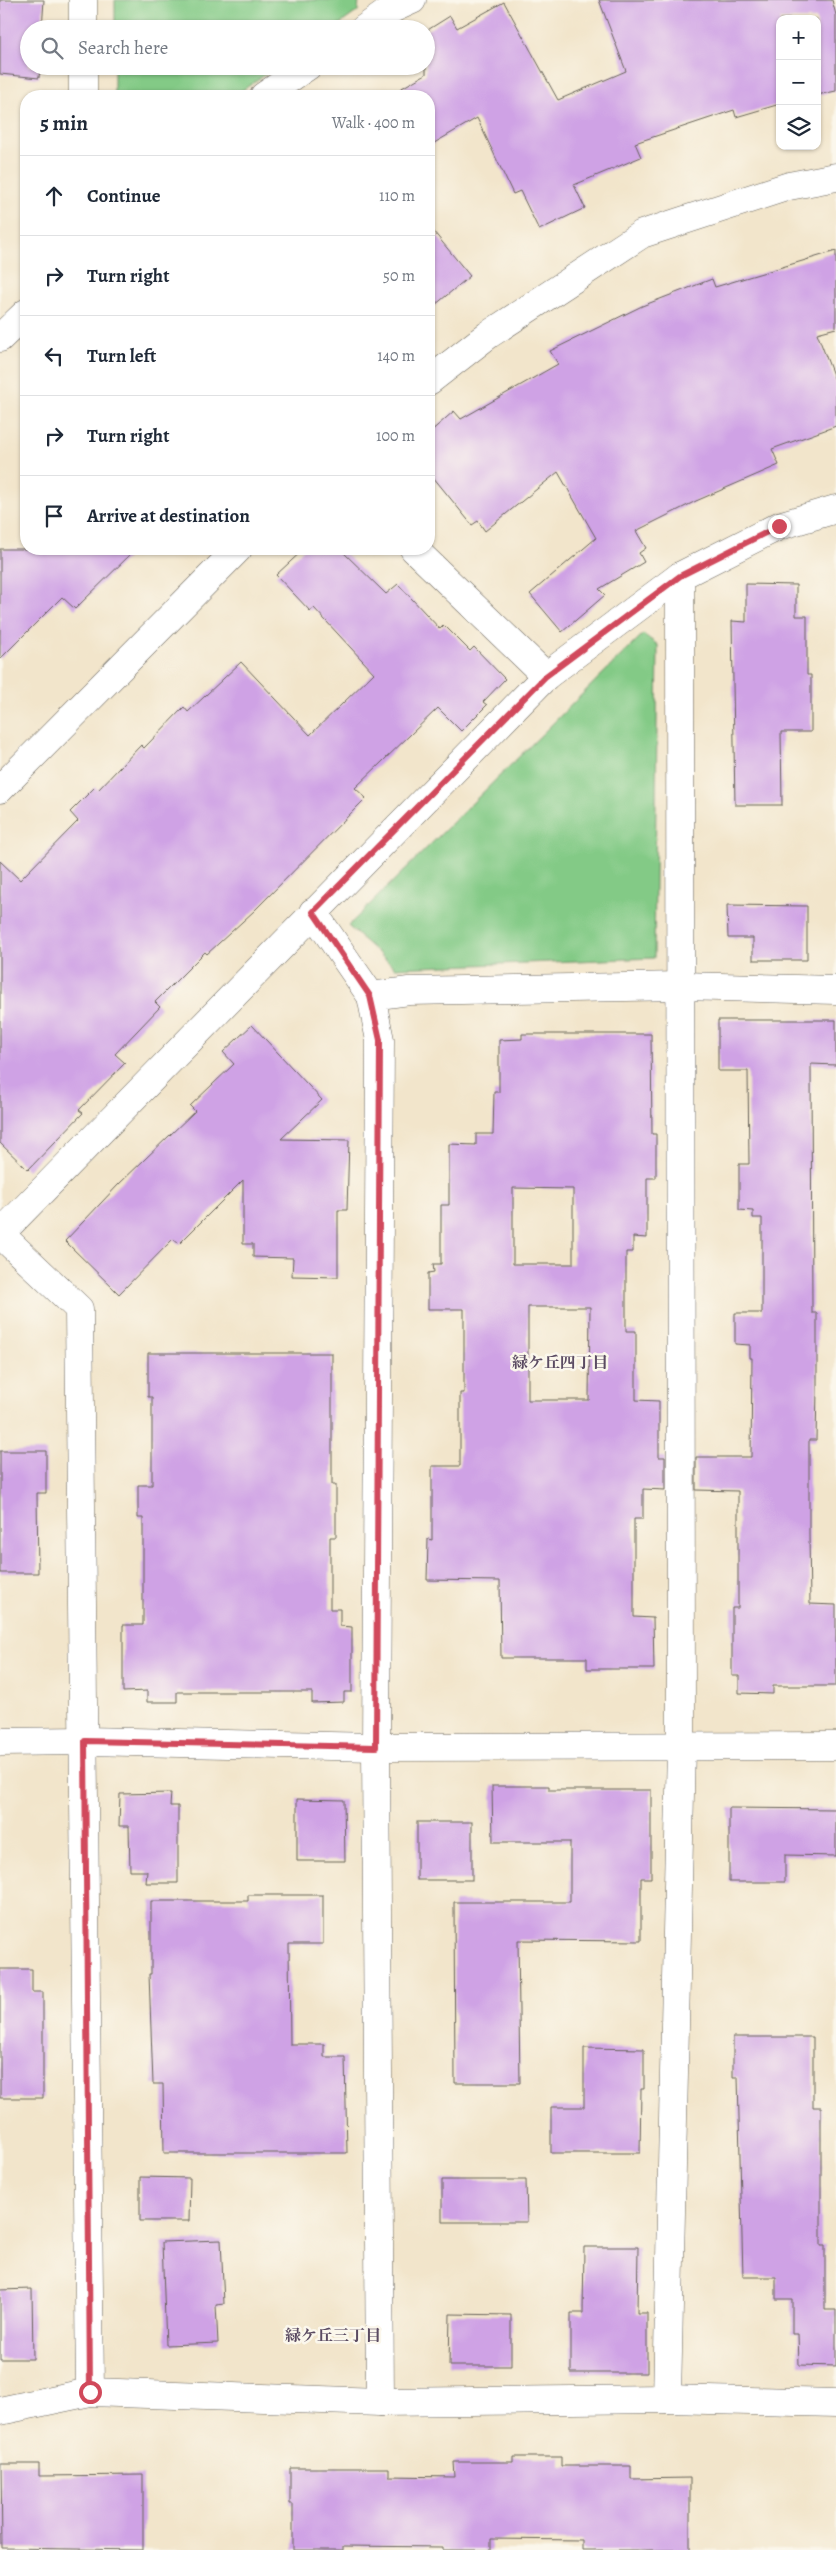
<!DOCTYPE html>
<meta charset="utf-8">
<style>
body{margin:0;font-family:Alegreya,"Noto Serif JP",serif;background:#f6f6f7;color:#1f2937}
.controls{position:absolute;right:15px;top:15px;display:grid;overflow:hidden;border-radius:10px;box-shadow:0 1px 4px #0004}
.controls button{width:45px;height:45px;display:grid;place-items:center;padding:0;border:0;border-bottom:1px solid #e0e1e3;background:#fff;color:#1f2937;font:25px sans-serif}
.stop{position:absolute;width:15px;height:15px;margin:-11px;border:4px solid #d1495b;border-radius:50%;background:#fff}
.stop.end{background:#d1495b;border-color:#fff;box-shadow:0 1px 5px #0008}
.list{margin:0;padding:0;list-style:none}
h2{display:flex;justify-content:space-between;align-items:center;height:65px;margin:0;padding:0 20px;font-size:21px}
h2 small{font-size:16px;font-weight:400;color:#747a83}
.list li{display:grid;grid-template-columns:32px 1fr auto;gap:15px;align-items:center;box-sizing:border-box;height:80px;padding:0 20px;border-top:1px solid #e0e1e3}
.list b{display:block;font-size:19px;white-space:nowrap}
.list em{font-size:16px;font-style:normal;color:#747a83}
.icon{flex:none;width:28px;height:28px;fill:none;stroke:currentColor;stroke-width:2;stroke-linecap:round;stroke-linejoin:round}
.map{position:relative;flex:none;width:836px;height:2550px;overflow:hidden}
.search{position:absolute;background:#fff;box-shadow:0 1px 4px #0004;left:20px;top:20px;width:415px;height:55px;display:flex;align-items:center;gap:12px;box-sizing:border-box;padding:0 18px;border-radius:28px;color:#747a83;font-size:19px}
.panel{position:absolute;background:#fff;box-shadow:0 1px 4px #0004;left:20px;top:90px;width:415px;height:465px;border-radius:20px}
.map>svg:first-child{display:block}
</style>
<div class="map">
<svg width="836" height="2550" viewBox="0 0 836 2550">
<rect width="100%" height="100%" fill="#fbf7ec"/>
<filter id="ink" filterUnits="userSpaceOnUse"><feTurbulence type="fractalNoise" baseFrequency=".02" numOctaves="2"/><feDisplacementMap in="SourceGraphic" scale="10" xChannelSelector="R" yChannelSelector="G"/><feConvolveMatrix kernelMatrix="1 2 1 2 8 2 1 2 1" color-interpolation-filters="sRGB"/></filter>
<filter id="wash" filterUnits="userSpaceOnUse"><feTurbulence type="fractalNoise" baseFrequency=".0096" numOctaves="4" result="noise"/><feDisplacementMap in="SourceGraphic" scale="20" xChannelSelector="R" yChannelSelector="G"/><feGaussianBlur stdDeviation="1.12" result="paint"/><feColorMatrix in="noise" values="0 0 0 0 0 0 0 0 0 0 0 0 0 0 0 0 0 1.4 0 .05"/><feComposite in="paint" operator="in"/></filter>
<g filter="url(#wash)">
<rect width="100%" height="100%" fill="#f2e5cb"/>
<!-- green -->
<g fill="#83ca86" stroke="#507351">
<polygon points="115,0 359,0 358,11 333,29 115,29"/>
<polygon points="114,66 278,66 234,96 114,96"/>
<polygon points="643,634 658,645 654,958 395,968 348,926"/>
</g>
<g id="blocks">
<!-- building -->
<g fill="#cfa2e5" fill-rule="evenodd">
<polygon points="0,0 44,0 42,29 29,29 29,66 40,66 39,78 0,74"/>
<polygon points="599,0 832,0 836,15 836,91 817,95 817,19 780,19 780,104 736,117 734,110 635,143 641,157 574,185 585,208 539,230 520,191 513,194 477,118 429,146 429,96 388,96 426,74 426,31 450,16 457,28 504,2 558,100 626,71"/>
<polygon points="429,226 470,276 429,310"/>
<polygon points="836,251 836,328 817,333 836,383 836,426 772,449 779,465 696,501 636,531 646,548 639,553 644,562 599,589 605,595 562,632 530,594 596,538 558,472 485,531 478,521 472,525 429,472 429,433 454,411 461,419 558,364 550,351 642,306 712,279 715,287"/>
<polygon points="0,549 136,549 75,609 62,597 0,659"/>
<polygon points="304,549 340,549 386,594 398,584 440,629 444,625 470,651 474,647 505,679 483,702 487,705 461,731 438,708 355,788 366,798 254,911 207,954 205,952 155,1002 160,1007 115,1054 125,1063 79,1110 83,1113 28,1170 0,1143 0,861 20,880 78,821 70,812 95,787 98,790 141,745 144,748 184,707 188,712 241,662 310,735 374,673 314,608 310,611 276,575"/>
<polygon points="746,584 796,585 796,616 807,616 807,675 811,675 811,732 781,732 782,805 735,805 732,621 746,622"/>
<polygon points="727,905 807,906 807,960 753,960 753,938 728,938"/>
<polygon points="718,1020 836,1020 836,1065 811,1064 812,1313 817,1313 817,1388 816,1440 809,1440 809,1535 810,1604 836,1605 836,1686 773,1686 773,1694 739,1693 739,1676 732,1676 732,1608 738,1608 738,1491 696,1490 696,1457 751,1457 752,1358 750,1358 750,1345 735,1344 735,1313 762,1313 762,1218 753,1218 753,1211 739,1210 739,1164 749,1164 748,1071 718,1071"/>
<polygon points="252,1025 322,1100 281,1139 349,1140 347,1210 338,1210 338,1277 292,1276 293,1258 253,1257 253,1244 243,1244 243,1180 179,1244 173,1239 119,1294 65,1241 119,1184 195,1111 190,1106 234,1064 223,1052"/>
<path d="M522,1034H651L652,1134H656V1178H647V1238L633,1237V1252H626V1331H636V1400L659,1401V1457H665V1490L643,1489V1519H634V1617L653,1618L654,1669H587V1658H501L500,1581L427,1580L428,1539L432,1540V1466H460V1393H464V1309H428V1273L434,1272L433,1264H441V1205H449V1144L476,1145V1134H493L494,1092H499V1040L522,1039ZM513,1188L573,1189V1264H513ZM528,1307H590L589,1400H528Z"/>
<polygon points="148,1353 332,1353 332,1485 336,1485 336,1537 330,1537 330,1609 340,1609 340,1626 352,1627 352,1692 344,1692 344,1702 312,1703 312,1692 177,1692 177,1702 147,1702 147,1691 123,1692 123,1625 143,1625 143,1518 138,1518 138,1485 152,1485 152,1397 148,1397"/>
<polygon points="0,1451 46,1451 46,1493 37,1493 38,1573 0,1573"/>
<polygon points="492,1786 549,1786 549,1790 651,1790 651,1878 641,1878 641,1941 518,1940 520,2083 455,2083 454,1902 570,1902 570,1842 493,1842"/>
<polygon points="171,1793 170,1806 178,1806 178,1883 146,1883 147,1871 130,1871 129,1826 119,1826 120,1794"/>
<polygon points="297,1799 344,1800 345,1861 297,1861"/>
<polygon points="729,1808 836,1809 836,1856 785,1855 785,1882 729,1882"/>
<rect x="417" y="1822" width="55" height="58"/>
<polygon points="248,1895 323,1895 323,1944 289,1944 290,2044 324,2044 324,2057 345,2057 347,2153 164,2153 163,2084 153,2084 149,1974 151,1974 151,1901 248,1901"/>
<polygon points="0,1969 32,1969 32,1992 43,1992 43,2098 0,2098"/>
<polygon points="733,2037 813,2037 813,2107 821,2107 821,2245 825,2245 825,2310 836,2310 836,2366 799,2365 798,2334 792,2334 792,2299 776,2299 776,2277 743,2277 738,2077 733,2077"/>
<polygon points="584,2048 644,2049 644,2089 641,2089 640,2153 551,2153 551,2107 584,2107"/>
<polygon points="140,2177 190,2178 189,2221 140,2221"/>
<polygon points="442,2180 526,2180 527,2222 442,2222"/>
<polygon points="221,2240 224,2304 216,2305 218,2343 166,2345 162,2242"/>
<polygon points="584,2247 638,2247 637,2313 647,2313 647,2373 571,2373 571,2313 583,2313"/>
<polygon points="32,2289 33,2359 0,2359 0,2290"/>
<polygon points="450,2314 511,2315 511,2366 449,2366"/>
<polygon points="513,2457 561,2457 561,2466 631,2466 631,2479 690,2478 690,2550 582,2550 582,2540 491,2539 491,2550 443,2550 443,2547 343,2546 343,2550 293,2550 293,2504 290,2504 290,2468 389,2468 389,2476 455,2477 454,2462 513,2462"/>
<polygon points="1,2464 39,2464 39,2476 143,2475 143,2550 2,2548"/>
</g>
</g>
</g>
<g filter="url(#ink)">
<use href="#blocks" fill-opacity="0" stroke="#676259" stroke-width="1"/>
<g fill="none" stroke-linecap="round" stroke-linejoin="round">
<!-- minor casing -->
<g stroke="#676259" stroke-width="29">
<g id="minor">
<polyline points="83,29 83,0"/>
<polyline points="364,29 392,9 412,0"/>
<polyline points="83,96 83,66"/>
<polyline points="264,96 308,66"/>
<polyline points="0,338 26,313"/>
<polyline points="414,549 546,676"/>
<polyline points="313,912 371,996 380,1040 376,1747 380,2402"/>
<polyline points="371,996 409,991 681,986 836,990"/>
<polyline points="0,1234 79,1309 90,2392"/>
<polyline points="0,1234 546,676 680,576 779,526 836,509"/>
<polyline points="0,1742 85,1741 376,1747 836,1746"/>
<polyline points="667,2399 681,1746 680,576"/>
<polyline points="0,2411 90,2392 380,2402 667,2399 836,2403"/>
</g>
</g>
<!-- tertiary casing -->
<g stroke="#676259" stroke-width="29">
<g id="tertiary">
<polyline points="429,381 488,335 642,234 789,186 836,177"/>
<polyline points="0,789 238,549"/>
</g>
</g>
<!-- minor -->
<use href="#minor" stroke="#fff" stroke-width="28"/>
<!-- tertiary -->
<use href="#tertiary" stroke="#fff" stroke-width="28"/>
</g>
</g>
<g fill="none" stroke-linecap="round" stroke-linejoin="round" filter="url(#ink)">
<!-- route -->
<polyline stroke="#d1495b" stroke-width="6" points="90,2392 85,1741 376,1747 380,1040 370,996 313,912 546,676 680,576 779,526"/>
</g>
<g text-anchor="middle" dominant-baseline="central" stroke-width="5" stroke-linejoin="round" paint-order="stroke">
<!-- neighbourhood labels -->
<g font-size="16" font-weight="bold" fill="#5b4b62" stroke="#fbf7ec">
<text x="560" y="1363">緑ケ丘四丁目</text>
<text x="333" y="2336">緑ケ丘三丁目</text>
</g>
</g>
</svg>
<div class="controls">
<button>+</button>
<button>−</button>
<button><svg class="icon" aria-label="layers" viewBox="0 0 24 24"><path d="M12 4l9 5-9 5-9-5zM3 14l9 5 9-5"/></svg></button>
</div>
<div class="stop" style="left:90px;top:2392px"></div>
<div class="stop end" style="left:779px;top:526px"></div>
<div class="search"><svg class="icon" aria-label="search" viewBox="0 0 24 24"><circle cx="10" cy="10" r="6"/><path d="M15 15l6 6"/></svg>Search here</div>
<section class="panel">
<h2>5 min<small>Walk · 400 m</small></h2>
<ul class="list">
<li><svg class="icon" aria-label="ahead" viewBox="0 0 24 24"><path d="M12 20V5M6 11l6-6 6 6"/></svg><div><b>Continue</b></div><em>110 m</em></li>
<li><svg class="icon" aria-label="right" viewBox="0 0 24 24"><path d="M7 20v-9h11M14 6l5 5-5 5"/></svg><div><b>Turn right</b></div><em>50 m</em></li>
<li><svg class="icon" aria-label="left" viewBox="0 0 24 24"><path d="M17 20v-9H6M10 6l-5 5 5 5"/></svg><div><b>Turn left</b></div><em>140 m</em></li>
<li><svg class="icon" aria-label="right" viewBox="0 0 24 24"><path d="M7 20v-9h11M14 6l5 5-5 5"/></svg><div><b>Turn right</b></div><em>100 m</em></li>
<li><svg class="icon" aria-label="arrive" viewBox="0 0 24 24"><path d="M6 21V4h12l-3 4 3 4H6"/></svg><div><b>Arrive at destination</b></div></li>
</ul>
</section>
</div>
